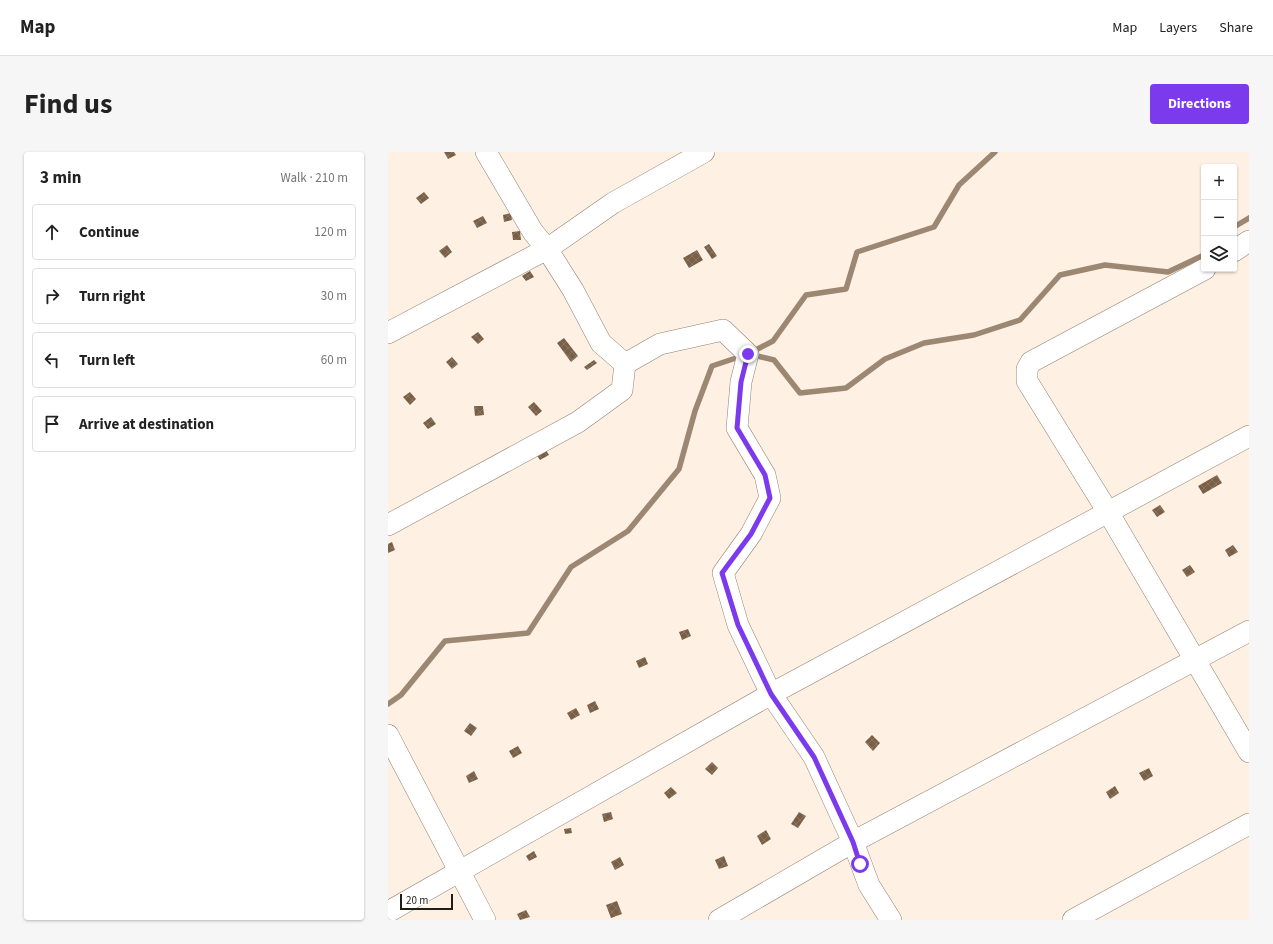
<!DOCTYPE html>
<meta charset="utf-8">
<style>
body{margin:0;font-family:"Source Sans 3",sans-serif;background:#f6f6f6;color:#222}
.controls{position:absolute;right:12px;top:12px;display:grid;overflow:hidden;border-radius:4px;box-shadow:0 1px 3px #0004}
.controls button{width:36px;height:36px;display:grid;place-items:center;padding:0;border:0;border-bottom:1px solid #e0e0e0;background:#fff;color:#222;font:20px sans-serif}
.scale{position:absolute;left:12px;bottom:10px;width:53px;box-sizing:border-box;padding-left:4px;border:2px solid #221c16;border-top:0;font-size:11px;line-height:14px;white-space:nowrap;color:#221c16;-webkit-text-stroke:3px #fff;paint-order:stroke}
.stop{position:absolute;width:12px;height:12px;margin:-9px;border:3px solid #7c3aed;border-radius:50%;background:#fff}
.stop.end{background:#7c3aed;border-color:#fff;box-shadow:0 1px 4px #0008}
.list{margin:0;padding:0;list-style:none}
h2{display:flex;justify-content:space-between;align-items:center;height:52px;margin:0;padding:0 16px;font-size:17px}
h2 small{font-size:13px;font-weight:400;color:#767676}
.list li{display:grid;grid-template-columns:26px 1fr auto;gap:12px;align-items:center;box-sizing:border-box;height:56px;margin:0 8px 8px;padding:0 8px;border:1px solid #e0e0e0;border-radius:4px}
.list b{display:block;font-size:15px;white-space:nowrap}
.list em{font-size:13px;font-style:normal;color:#767676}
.icon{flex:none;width:22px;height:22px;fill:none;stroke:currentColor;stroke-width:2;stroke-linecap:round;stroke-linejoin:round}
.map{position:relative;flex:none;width:861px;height:768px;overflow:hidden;border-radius:4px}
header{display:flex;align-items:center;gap:24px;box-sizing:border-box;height:56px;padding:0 20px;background:#fff;border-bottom:1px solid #e0e0e0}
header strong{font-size:19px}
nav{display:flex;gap:22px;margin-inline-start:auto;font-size:14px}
.intro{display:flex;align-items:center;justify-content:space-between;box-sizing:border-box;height:96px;padding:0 24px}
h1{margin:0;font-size:28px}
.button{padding:10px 18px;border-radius:4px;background:#7c3aed;color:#fff;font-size:14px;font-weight:700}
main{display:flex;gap:24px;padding:0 24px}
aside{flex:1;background:#fff;border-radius:4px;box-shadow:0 1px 3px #0004}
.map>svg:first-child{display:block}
</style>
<header>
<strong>Map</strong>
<nav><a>Map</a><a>Layers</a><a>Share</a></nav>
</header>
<div class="intro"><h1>Find us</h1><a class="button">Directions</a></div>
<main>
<aside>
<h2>3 min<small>Walk · 210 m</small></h2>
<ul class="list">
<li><svg class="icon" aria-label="ahead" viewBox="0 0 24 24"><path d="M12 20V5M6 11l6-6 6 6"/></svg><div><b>Continue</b></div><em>120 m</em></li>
<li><svg class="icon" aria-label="right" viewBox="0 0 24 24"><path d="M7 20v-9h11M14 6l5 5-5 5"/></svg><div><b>Turn right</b></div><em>30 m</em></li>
<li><svg class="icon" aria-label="left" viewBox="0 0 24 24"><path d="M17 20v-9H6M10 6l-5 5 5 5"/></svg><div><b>Turn left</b></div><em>60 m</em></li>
<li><svg class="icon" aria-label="arrive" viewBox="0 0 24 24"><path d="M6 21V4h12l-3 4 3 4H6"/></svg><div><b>Arrive at destination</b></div></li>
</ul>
</aside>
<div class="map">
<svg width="861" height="768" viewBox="0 0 861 768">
<defs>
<pattern id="building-cross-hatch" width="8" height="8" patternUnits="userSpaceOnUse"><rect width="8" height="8" fill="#785f46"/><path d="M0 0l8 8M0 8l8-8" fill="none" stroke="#897663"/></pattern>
</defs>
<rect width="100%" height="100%" fill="#fef0e2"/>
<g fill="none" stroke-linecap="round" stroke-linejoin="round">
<!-- stream -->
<g stroke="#9c8772" stroke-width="5.5">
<polyline points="846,75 861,66"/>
<polyline points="364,200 385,189 418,143 458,137 469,100 546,75 571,33 607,0"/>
<polyline points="365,203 386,208 412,241 458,236 497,207 536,191 586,183 632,168 672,123 717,113 780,120 816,103"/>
<polyline points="0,552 13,543 57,489 140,481 183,415 240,379 291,317 307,259 324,214 354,204"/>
</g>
</g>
<!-- building -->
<g fill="url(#building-cross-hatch)">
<polygon points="56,0 66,0 68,3 60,7"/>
<polygon points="36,40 41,46 33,52 28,46"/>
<polygon points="123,61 124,68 116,70 115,63"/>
<polygon points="95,64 99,71 89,76 85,69"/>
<polygon points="132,79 133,88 125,88 124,80"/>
<polygon points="321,92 329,104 324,107 316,95"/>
<polygon points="59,93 64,100 57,106 51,99"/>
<polygon points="309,98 315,108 301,116 295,106"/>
<polygon points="142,119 146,125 138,129 134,124"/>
<polygon points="90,180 96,187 90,192 83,185"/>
<polygon points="176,186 190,204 183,210 169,191"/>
<polygon points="64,205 70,212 64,217 58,210"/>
<polygon points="206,208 209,211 199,218 196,215"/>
<polygon points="22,240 28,247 22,253 15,245"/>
<polygon points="146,250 154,259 148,264 140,255"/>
<polygon points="86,254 95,254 96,263 87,264"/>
<polygon points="43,265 48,272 40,277 35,271"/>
<polygon points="154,292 161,303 152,308 145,298"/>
<polygon points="829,323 834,331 815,342 810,334"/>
<polygon points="772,353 777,360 769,365 764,358"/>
<polygon points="4,390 7,398 0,401 0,392"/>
<polygon points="845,393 850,400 841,405 837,398"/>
<polygon points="802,413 807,420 799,425 794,418"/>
<polygon points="300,477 303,484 294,488 291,480"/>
<polygon points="257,505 260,512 251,516 248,509"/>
<polygon points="207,549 211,557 202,561 199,553"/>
<polygon points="188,556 192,563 183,568 179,561"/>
<polygon points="82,571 89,576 83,584 76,579"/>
<polygon points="484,583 492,591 485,599 477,590"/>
<polygon points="130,594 134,601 125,606 121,599"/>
<polygon points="324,610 330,616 324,623 317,617"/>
<polygon points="761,616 765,624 756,629 751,621"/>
<polygon points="86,619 90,627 81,631 78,624"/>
<polygon points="727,634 731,641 722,647 718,640"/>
<polygon points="283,635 289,641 281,647 276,641"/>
<polygon points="223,660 225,667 216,670 214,662"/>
<polygon points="411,660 418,664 410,676 403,672"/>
<polygon points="183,676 184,681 177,682 176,677"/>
<polygon points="378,678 383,687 374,693 369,684"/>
<polygon points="146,699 149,705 141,709 138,704"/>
<polygon points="336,704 340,714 331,717 327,708"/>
<polygon points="232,705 236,713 227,718 223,710"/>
<polygon points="229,749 234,762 223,766 218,753"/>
<polygon points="138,758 142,765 132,768 129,762"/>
</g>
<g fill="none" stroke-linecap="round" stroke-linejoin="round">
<!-- street casing -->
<g stroke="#918172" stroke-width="22">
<g id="street">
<polyline points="98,0 145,80 159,97 185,138 213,191 237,212 272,192 335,178 360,202 353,230 349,276 377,323 382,346 363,382 335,421 350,473 383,542 426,605 465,690 481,733 503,768"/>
<polyline points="846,99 861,89"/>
<polyline points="817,117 643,210 639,217 639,229 720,360 861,600"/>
<polyline points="0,181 159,97 225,51 316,0"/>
<polyline points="0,373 190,270 234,238 237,212"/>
<polyline points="0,583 97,768"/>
<polyline points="0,760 383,542 861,284"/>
<polyline points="331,768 465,690 861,479"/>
<polyline points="685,768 861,672"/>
</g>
</g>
<!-- street -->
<use href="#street" stroke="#fff" stroke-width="21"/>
</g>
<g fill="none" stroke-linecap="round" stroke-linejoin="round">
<!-- route -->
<polyline stroke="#7c3aed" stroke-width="5" points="360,202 353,230 349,276 377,323 382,346 363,382 334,421 350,473 383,542 426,605 465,690 472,712"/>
</g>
</svg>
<div class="controls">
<button>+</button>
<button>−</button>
<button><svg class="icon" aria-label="layers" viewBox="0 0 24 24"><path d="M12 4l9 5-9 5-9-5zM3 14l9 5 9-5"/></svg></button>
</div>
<div class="scale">20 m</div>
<div class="stop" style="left:472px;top:712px"></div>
<div class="stop end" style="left:360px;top:202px"></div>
</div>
</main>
